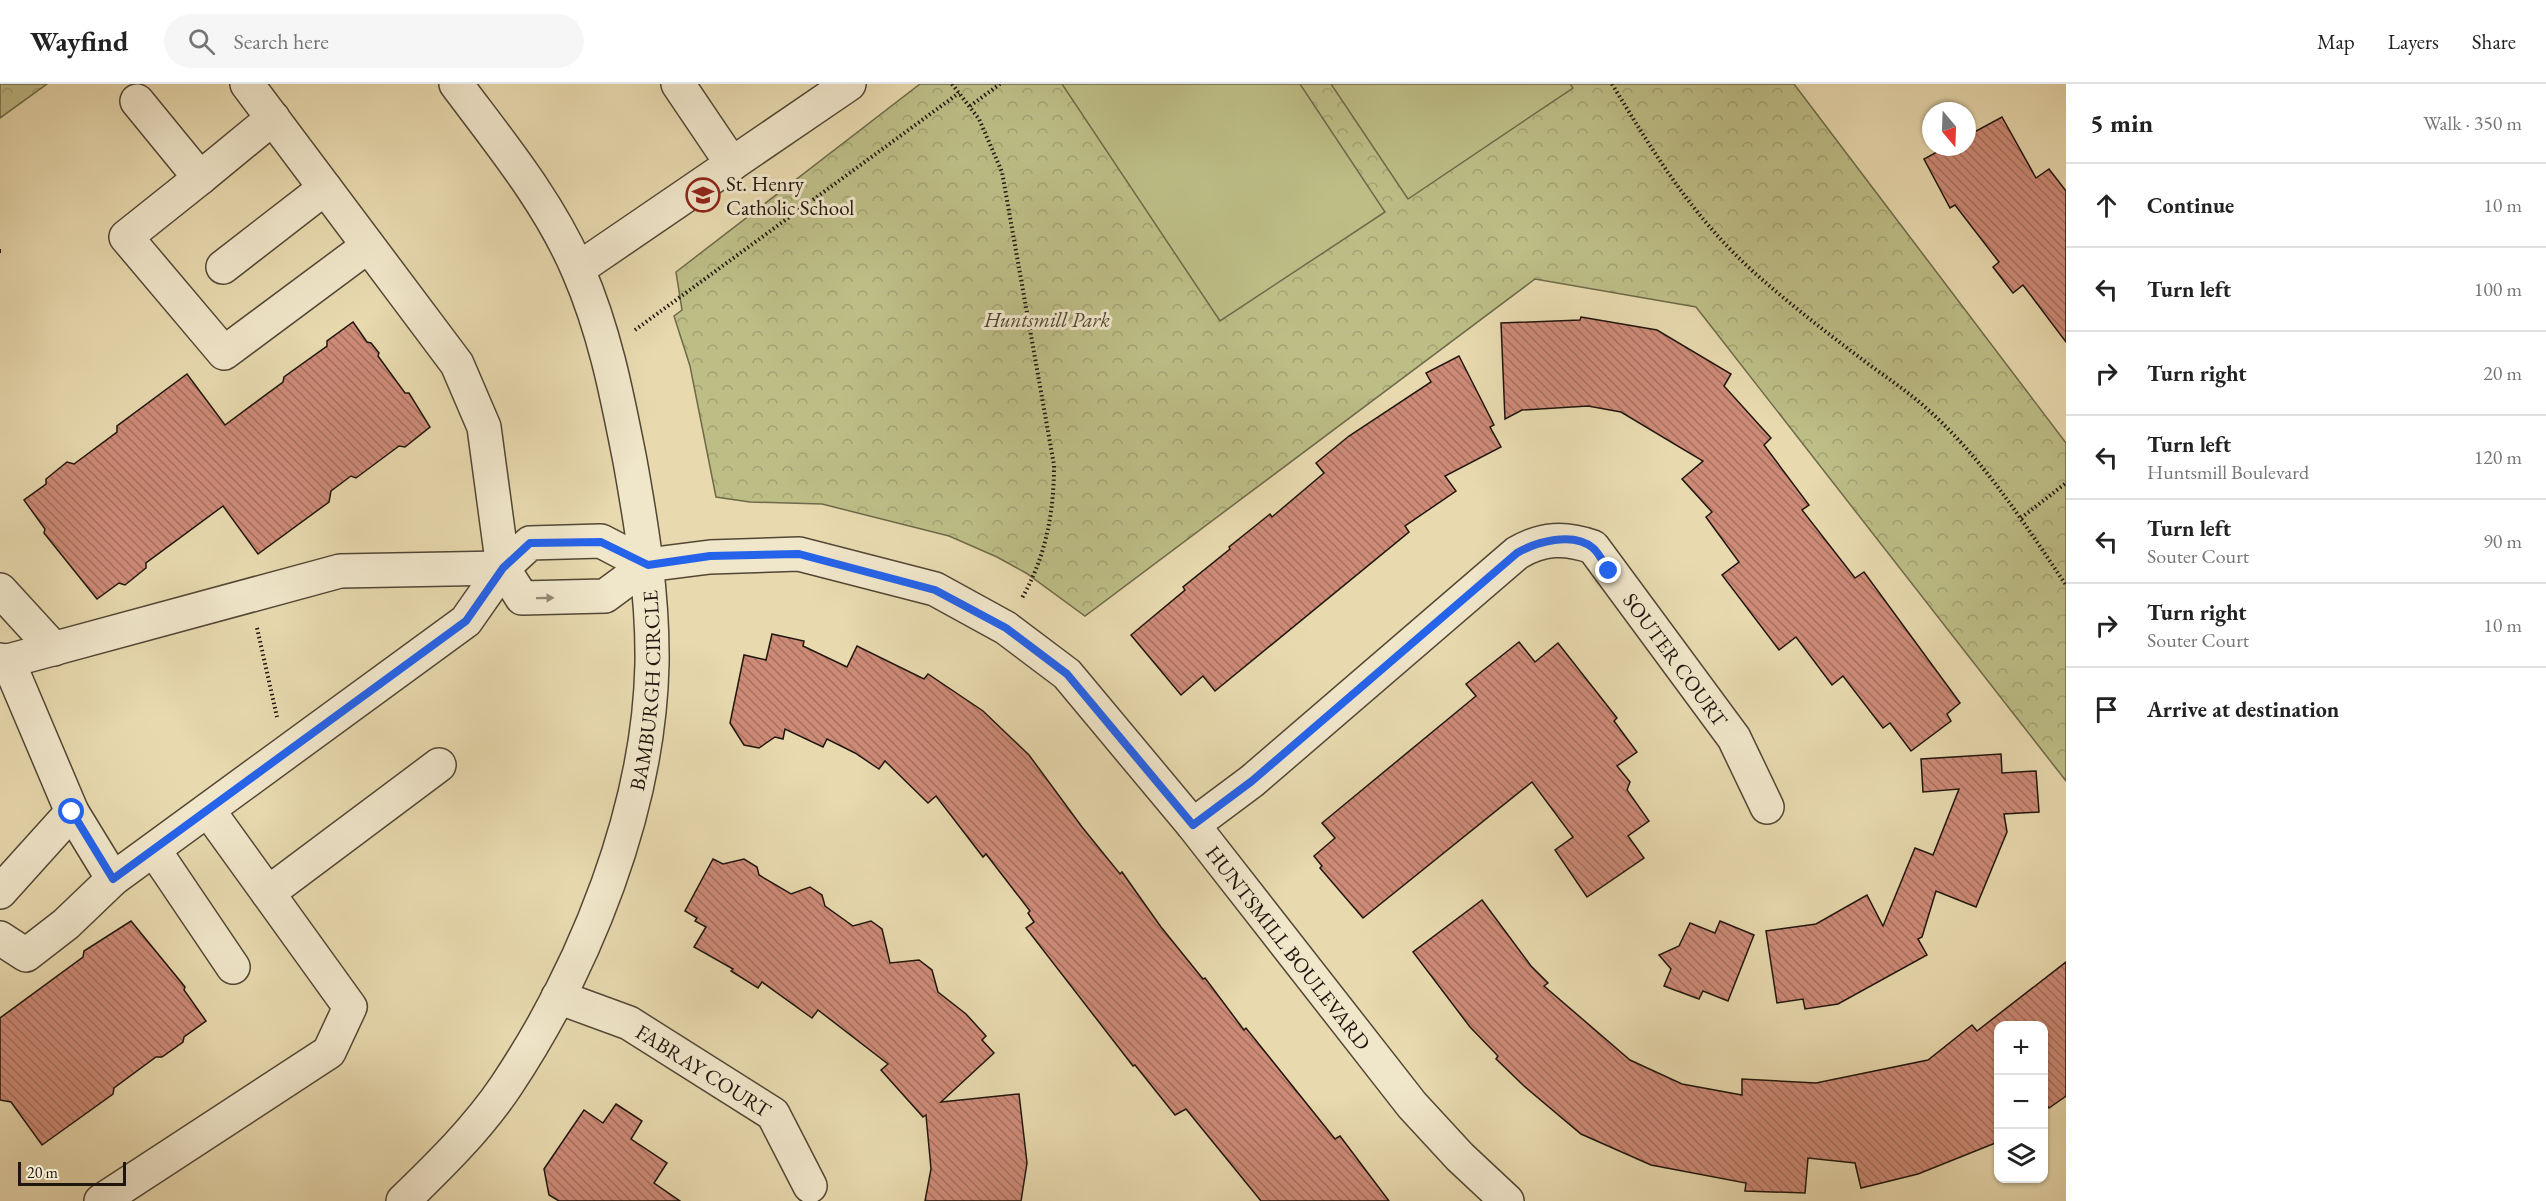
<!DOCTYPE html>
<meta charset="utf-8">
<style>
body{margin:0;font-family:"EB Garamond",serif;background:#f6f6f6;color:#222}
.controls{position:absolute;right:18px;bottom:18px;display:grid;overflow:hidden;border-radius:12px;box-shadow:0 2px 4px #0004}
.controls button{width:54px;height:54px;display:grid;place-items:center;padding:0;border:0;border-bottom:2px solid #e0e0e0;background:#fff;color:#222;font:30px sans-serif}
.compass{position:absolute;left:1922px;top:18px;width:54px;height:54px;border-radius:50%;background:#fff;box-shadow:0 2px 4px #0004;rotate:161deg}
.scale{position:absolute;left:18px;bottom:15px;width:108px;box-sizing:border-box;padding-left:6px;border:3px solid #20160d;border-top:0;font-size:16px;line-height:21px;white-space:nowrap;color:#20160d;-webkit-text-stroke:4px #f0e6ca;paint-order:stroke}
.stop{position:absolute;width:18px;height:18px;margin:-14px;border:4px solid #2563eb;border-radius:50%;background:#fff}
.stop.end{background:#2563eb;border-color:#fff;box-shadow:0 2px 6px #0008}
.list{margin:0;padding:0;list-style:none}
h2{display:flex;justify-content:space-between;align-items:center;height:78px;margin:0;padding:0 24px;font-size:26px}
h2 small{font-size:20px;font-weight:400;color:#767676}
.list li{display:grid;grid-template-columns:39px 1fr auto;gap:18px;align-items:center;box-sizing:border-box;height:84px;padding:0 24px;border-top:2px solid #e0e0e0}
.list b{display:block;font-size:22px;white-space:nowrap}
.list p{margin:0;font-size:20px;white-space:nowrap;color:#767676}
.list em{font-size:20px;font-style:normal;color:#767676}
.icon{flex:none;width:33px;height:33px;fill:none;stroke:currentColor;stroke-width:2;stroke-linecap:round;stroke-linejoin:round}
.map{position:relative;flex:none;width:2066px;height:1117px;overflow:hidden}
header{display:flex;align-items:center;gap:36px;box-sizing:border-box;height:84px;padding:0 30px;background:#fff;border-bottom:2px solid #e0e0e0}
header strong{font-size:28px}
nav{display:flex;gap:33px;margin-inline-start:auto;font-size:21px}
.search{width:420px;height:54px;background:#f6f6f6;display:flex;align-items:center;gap:15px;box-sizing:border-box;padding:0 21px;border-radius:33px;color:#767676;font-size:22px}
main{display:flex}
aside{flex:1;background:#fff}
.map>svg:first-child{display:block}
</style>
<header>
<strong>Wayfind</strong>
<div class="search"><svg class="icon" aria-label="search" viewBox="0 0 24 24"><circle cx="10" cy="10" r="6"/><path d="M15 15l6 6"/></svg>Search here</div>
<nav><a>Map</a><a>Layers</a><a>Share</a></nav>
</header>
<main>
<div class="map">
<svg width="2066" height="1117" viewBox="0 0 2066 1117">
<defs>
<pattern id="park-crowns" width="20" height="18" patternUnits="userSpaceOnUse" patternTransform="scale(1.5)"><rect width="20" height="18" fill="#bdbd86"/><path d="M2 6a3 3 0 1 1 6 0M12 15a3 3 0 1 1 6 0" fill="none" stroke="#a2a272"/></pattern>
<pattern id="building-back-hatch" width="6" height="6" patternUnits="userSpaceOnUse" patternTransform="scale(1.5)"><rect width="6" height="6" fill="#cd8a77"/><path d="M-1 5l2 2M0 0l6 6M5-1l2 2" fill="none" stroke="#a67060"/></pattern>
</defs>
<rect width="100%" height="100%" fill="#e8d9ae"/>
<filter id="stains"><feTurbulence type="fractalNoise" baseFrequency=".00333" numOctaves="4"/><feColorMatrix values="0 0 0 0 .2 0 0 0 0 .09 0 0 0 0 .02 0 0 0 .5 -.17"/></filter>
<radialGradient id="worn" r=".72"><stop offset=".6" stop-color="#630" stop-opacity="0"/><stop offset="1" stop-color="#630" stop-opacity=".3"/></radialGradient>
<!-- park -->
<g fill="url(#park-crowns)" stroke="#6e6a4a" stroke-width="1.5">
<polygon points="0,0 47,0 0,34"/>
<polygon points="920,0 1794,0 2066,359 2066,697 1696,223 1535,195 1085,532 1026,489 997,473 949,452 822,420 750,418 716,413 690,282 674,232 682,226 676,188"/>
</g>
<!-- garden -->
<g fill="#bdbd86" stroke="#6e6a4a" stroke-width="1.5">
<polygon points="1062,0 1300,0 1385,128 1220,237"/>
<polygon points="1331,0 1570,0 1573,4 1408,115"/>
</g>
<!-- building -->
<g fill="url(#building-back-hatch)" stroke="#20160d" stroke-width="1.5">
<polygon points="2002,33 2036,94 2049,85 2066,107 2066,258 2023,201 2013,209 1993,183 1999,178 1955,121 1950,124 1924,75 1946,63 1967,63 1967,52"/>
<polygon points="1581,233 1657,246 1731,290 1724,302 1771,354 1764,361 1809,421 1802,426 1855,494 1864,488 1960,619 1947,630 1951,637 1911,667 1890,639 1883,644 1843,592 1832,601 1796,553 1779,566 1722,491 1739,478 1706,433 1712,428 1682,395 1703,377 1621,328 1588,322 1522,326 1505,335 1501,239 1580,236"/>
<polygon points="353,238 367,258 371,259 379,269 378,272 405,309 409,309 430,343 405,363 399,362 356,394 351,392 331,407 329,418 258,470 223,422 146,479 146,484 125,501 119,499 97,515 44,449 45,445 24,416 46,400 46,395 67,378 74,380 117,348 117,342 187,290 225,341 283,298 284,293 327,262 327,257"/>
<polygon points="1459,272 1494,341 1490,343 1501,363 1445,392 1456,407 1405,442 1409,448 1215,607 1203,592 1181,611 1131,551 1185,506 1183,503 1230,465 1229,463 1270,430 1272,433 1324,389 1316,379 1349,352 1431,298 1426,289"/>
<polygon points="772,550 804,557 803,562 847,583 857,562 924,595 928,590 983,627 1029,671 1082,743 1120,790 1122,788 1161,843 1203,895 1205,894 1244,946 1246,944 1335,1055 1340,1052 1389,1117 1261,1117 1186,1025 1175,1031 1135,981 1133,982 1026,844 1034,838 1028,829 1030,827 986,770 983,773 936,712 928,719 885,677 879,685 855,669 827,655 823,663 785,645 783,655 775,653 759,664 744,661 730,639 744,571 766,576"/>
<polygon points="1519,558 1535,578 1558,559 1617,634 1614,637 1637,668 1617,682 1630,698 1627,706 1649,737 1628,752 1644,774 1587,813 1555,766 1573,753 1532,698 1363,834 1320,784 1322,782 1314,772 1335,754 1322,739 1476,612 1466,600"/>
<polygon points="2001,670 2002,689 2036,687 2039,728 2004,730 2007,748 1976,823 1936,807 1922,853 1918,855 1927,871 1838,920 1805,925 1803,915 1777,919 1766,847 1816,840 1867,811 1883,842 1915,764 1933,771 1959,705 1923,708 1921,675"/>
<polygon points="713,775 723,780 744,775 757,783 759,791 791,810 810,803 822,811 825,822 853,842 871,837 882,845 890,879 919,876 932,886 938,908 966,930 986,952 982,956 994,969 941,1018 1019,1010 1027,1079 1021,1117 925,1117 931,1085 926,1031 923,1033 881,986 888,980 818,926 812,934 762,898 758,904 731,887 733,885 694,863 706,843 695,837 697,834 685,827"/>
<polygon points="1482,816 1531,882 1548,899 1544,902 1630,976 1682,1000 1742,1011 1742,995 1816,999 1928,976 1972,941 1977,947 2066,878 2066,1012 2049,1024 2043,1017 2043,942 1998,942 1998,1058 1918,1090 1861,1104 1855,1079 1808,1074 1805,1109 1745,1107 1746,1099 1651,1081 1581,1050 1524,1002 1496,975 1498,972 1470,943 1413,868"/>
<polygon points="131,837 185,903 184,906 206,937 184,953 183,958 162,973 156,973 114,1004 113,1010 42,1061 11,1018 0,1016 0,934 83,873 84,867"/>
<polygon points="1720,837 1754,851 1728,917 1703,907 1699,915 1664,902 1671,885 1659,871 1679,862 1690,839 1715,849"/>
<polygon points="616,1020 642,1037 631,1055 667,1079 654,1099 680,1117 559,1117 549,1111 544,1085 584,1026 603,1039"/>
</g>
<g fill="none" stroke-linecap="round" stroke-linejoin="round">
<!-- minor casing -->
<g stroke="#524735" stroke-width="36">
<g id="minor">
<path id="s1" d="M247,0L457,280L484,343L503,484L522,514L605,512L647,481L710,473L799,470L935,505L1006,544L1067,590L1193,741L1412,1021L1460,1073L1507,1117"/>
<polyline points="678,0 732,80"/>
<polyline points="137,17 200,94 273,34"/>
<polyline points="200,94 126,153 224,269 368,162"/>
<polyline points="223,183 325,104"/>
<polyline points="578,185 849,0"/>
<polyline points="0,506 54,565"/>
<polyline points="0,576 8,577 340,487 503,484"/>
<polyline points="8,577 72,728 113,795"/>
<path id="s2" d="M1193,741L1252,697L1517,469C1542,454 1565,453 1593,463L1734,654L1767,723"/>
<polyline points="154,766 233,883"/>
<polyline points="0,808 72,728"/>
<polyline points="268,809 439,681"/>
<polyline points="0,854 26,871 66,840 113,795 466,537 503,484 530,459 601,457 647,481"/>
<path id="s3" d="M558,913L629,939L773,1030L810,1102"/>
<polyline points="101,1117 329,968 350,923 208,726"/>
<path id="s4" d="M403,1117C440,1081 477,1045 506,1002C586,882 649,725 652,580C653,511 642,444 630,377C617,311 605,248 578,186C549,118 500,59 456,0"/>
</g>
</g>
<!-- path -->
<g stroke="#20160d" stroke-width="4" stroke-dasharray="1.5 3" stroke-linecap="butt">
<path d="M952,0L979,35L1002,88L1054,381C1054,428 1046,472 1022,514"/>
<path d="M1612,0C1655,71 1694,135 1757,191C1791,221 1827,249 1863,276C1884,292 1906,306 1925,323C1982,373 2024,439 2066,501"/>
<polyline points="970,22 1000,0"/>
<polyline points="0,167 1,167"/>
<polyline points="635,246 959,9"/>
<polyline points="2021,434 2066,399"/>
<polyline points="257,544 277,633"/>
</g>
<!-- minor -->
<use href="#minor" stroke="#f0e6ca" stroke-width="33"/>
</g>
<!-- one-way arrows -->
<defs><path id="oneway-solid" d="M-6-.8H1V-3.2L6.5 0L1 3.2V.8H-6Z" transform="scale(1.5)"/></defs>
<use fill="#928875" href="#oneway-solid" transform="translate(545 514) rotate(-1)"/>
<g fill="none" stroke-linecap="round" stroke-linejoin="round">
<!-- route -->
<path stroke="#2563eb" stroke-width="8" d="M72,728L113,795L466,537L503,484L530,459L601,458L648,481L710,472L799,470L935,506L1006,544L1067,590L1193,741L1252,697L1517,469C1536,458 1573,447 1593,464C1599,469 1604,480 1609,487"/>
</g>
<!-- icons -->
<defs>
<g id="school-ring" transform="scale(1.725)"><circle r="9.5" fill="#f0e6ca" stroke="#8f2418" stroke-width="1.5"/><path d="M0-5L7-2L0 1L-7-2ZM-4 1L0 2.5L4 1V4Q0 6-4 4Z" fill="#8f2418"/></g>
</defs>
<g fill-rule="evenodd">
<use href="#school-ring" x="703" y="111"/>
</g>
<g text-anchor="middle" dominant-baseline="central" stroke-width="6" stroke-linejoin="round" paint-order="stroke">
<!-- poi labels -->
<g font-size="21" fill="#20160d" stroke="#f0e6ca" text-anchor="start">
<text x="726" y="99">St. Henry<tspan x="726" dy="24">Catholic School</tspan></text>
</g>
<!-- park labels -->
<g font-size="21" font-style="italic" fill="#4f4831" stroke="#f0e6ca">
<text x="1047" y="235">Huntsmill Park</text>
</g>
<!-- street labels -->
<g font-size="21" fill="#20160d" stroke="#f0e6ca">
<text stroke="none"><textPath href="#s2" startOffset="642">SOUTER COURT</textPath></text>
<text stroke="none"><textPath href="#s4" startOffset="580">BAMBURGH CIRCLE</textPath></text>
<text stroke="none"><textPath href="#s1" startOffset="1534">HUNTSMILL BOULEVARD</textPath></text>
<text stroke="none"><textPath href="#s3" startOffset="164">FABRAY COURT</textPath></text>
</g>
</g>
<rect width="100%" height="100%" filter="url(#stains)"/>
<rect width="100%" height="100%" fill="url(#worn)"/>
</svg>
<div class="controls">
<button>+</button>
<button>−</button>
<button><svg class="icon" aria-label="layers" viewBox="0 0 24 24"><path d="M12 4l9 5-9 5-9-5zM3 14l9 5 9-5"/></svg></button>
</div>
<svg class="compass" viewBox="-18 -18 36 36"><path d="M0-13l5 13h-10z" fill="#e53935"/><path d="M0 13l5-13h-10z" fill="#767676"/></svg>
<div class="scale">20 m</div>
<div class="stop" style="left:72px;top:728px"></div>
<div class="stop end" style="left:1609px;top:487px"></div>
</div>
<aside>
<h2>5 min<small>Walk · 350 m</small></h2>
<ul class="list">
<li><svg class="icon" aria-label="ahead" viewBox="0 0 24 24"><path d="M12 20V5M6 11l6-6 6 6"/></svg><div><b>Continue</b></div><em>10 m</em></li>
<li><svg class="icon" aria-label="left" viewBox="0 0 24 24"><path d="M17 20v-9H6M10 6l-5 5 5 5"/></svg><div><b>Turn left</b></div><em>100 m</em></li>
<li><svg class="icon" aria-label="right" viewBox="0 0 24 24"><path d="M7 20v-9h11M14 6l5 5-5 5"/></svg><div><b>Turn right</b></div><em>20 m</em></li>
<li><svg class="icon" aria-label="left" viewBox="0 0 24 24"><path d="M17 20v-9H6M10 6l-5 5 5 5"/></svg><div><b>Turn left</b><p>Huntsmill Boulevard</p></div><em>120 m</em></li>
<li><svg class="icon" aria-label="left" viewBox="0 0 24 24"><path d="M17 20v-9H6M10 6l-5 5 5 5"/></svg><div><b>Turn left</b><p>Souter Court</p></div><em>90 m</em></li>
<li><svg class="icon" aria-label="right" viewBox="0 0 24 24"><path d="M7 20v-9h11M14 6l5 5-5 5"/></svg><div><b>Turn right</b><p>Souter Court</p></div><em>10 m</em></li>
<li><svg class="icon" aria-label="arrive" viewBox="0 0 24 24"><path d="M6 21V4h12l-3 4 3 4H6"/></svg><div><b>Arrive at destination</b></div></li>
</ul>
</aside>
</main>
